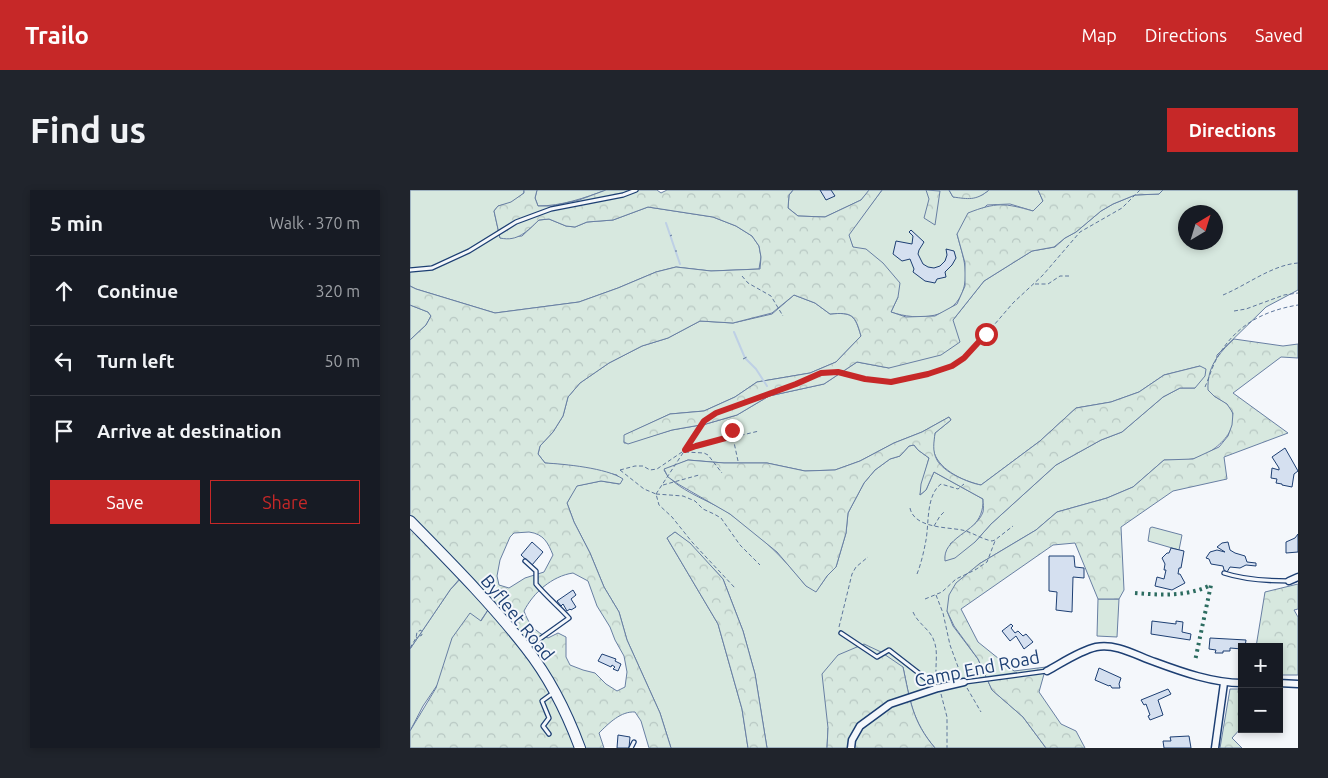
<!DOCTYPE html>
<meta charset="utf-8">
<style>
body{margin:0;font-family:Ubuntu,sans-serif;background:#20242c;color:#f1f3f6}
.controls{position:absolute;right:15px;bottom:15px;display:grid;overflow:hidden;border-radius:0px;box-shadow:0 2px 8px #0003}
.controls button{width:45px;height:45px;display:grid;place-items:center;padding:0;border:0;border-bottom:1px solid #363941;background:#171b24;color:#f1f3f6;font:25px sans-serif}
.compass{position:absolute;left:768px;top:15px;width:45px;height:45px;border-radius:50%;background:#171b24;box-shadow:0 2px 8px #0003;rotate:38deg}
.stop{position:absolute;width:15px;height:15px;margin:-11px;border:4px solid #c62828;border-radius:50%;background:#fff}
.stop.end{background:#c62828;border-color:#fff;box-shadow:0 1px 5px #0008}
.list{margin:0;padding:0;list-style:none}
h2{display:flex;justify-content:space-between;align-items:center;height:65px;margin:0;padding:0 20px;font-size:21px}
h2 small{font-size:16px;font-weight:400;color:#9ea1a6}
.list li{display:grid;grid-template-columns:32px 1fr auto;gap:15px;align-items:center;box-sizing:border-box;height:70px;padding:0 20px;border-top:1px solid #363941}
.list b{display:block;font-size:19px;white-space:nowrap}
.list em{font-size:16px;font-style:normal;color:#9ea1a6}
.actions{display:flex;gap:10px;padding:15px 20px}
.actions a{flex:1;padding:11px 0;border:1px solid #c62828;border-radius:0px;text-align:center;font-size:18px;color:#c62828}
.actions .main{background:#c62828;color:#fff}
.icon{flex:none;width:28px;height:28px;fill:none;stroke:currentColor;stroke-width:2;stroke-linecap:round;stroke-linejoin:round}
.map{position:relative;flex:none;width:888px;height:558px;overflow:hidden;border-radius:0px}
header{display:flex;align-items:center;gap:30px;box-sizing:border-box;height:70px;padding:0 25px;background:#c62828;color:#fff}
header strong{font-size:24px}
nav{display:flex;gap:28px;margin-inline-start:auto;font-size:18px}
.intro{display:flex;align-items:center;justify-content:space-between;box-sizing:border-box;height:120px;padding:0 30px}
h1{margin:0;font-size:35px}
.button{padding:12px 22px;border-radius:0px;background:#c62828;color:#fff;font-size:18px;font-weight:700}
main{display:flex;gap:30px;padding:0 30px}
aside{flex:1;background:#171b24;border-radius:0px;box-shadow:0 2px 8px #0003}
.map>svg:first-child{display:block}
</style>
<header>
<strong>Trailo</strong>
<nav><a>Map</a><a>Directions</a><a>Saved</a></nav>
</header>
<div class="intro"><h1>Find us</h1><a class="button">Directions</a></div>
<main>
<aside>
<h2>5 min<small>Walk · 370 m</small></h2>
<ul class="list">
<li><svg class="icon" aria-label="ahead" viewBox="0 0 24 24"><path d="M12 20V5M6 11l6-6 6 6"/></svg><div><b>Continue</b></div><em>320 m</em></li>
<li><svg class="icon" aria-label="left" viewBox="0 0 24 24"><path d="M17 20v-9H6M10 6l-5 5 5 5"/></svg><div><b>Turn left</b></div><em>50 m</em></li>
<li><svg class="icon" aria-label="arrive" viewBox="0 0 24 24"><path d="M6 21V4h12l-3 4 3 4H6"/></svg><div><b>Arrive at destination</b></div></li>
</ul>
<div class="actions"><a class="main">Save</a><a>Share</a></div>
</aside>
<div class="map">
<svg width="888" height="558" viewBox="0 0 888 558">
<defs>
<pattern id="forest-crowns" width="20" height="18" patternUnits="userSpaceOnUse" patternTransform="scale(1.25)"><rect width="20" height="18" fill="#d7e8df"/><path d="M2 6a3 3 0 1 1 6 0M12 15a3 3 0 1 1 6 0" fill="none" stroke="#b8c8c3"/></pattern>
</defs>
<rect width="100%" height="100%" fill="#f4f7fb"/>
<!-- green -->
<g fill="#d7e8df" stroke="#687fa3" fill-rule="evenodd">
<polygon points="0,0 114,0 114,3 101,13 88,16 84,21 90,48 112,46 129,30 139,29 156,36 165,37 177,32 203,30 238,17 303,27 326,36 342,46 349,56 351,67 349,79 301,81 266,77 246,82 208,98 169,112 85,123 6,99 0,96"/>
<path d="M127,0H196C174,8 152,16 128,16L125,8Z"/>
<polygon points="383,0 459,0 459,1 451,10 415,27 388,26 378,18 379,5"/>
<path d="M472,0H539L543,7L572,5L579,0H628L633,11L623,21L600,14L577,15L547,44C551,60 559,80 554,97C546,130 507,131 481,122L488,107L443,57L438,45Z"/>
<path d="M753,0H888V100L856,117L807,165L804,206C808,209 814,211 817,214C838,236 802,266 782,269C773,271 763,270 754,270L723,297L697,308L647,322L626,340L569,374L537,421L543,436L568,469L582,500L613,527L636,558H525C502,531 500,510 493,477L418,538L417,558H357L345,484L333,441L313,389L280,354L265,342L257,348L308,434L332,519L338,558H261L250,523L217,450L209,422L194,397L180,363L164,332L157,313L166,296L191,291L209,294L207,285L170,277L135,273L128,264L130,256L143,242L153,226L158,207L170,193L199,173L232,156L258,148L290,131L323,133L362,124L384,105L405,113L420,124C442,122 445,125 451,146L426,172L400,183L347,192L325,207L294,221L260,224L215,245L214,253H218L262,240L296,234L327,225L359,206L414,194L447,172L479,178L543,130L574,91L622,61L645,57L655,48L666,42L691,21L703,14L725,5L749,4ZM776,22H806V52H776ZM790,176L785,198H770L753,207L712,242L691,250L646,275L581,334L565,352L540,354C557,341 574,333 573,309L524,282L516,300L510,305L512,294L519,268L508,260L504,255L499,256L490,266L480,269L465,280L454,293L438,323L436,343L426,377L417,386L410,396H396C375,369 349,344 320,324C302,311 264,300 254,280L278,270L314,273H357L395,281L425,280L450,271L484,253L512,242L539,227L541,230L525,243C524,248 523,254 523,258C526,279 553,291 571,295L630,251L666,218L701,212L729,202L754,185Z"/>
<polygon points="0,115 18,122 21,126 16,135 0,150"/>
<polygon points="742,337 772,345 769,360 738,351 740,338"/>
<polygon points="53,386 80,417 13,516 0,541 0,459 40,400"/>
<polygon points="688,409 709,409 707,447 687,446"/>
</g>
<!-- forest -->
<g fill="url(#forest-crowns)" stroke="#687fa3" fill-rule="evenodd">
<path d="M114,0H127L125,8L128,16H142L169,10L196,0H247L251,3L257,0H383L379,5L378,18L388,26L415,27L451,10L459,0H472L439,45L443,57L456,59L473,73L490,93L488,107L481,122L496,127L525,126L547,114L555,96V73L547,44L558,23C586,12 595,13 623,21L633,11L628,0H753L749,4L725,5L703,14L691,21L666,42L655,48L644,57L622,61L574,91L543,130L550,152L531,165L479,178L447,172L414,194L359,206L327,225L296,234L262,240L218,254L214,252V245L260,224L294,221L325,207L347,192L400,183L426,172L451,146C445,125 443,122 420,124L405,113L384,105L362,123L323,133L290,131L258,148L232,156L199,173L170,193L158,207L153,226L143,242L130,256L128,264L135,273C154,274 197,278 213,289L210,294L191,291L167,296L157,313L164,332L180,363L194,397L209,422L217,450L250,523L261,558H239L231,531L225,522C211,521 199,533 189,543L194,558H0V541L26,498L42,448L60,423L71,431L80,417L52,386L40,400L0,459V150L16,135L21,126L18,122L0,115V96L6,99L85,123L169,112L208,98L246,82L266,77L301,81L350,79L351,67L349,56L342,46L326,36L303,27L238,17L203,30L177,32L165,37L156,36L139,29L129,30C117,41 108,52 90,48L84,21L88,16L101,12L114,3ZM119,342C134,344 138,353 143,365L134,382L115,388L99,398L89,395L87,386L90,370L100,347L104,343ZM163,383L178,391L187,416L200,437L205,450L214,466L217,482L215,497L207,501L196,494L185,483L173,480L160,475L156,467V447L148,443L138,448C125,441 119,435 114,421C123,403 142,386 163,383Z"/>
<polygon points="516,0 530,1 525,35 514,28 519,9"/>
<path d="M539,0H579C566,11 558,9 543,7Z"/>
<path d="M824,149L873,156L888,154V168L871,167L823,203L878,243L814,267L817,289L763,301L711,337L714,400L709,409H688L665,353L643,355L551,419L568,452L604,481L636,477L629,502L651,534L666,541L675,558H636L613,527L582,500L568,469L544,436L537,421L539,405L546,393L569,374L626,340L647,322L697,308L723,297L754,270L783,269L809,257L818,246L822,235L823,223L817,214L804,206L798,200C797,177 808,164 824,149Z"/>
<path d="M790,176L796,179L795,186L785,198H770L753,207L712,242L691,250L646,275L581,334L565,352L545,368L535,371C532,348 566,342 573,322C574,318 573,313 573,309L524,282L516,300L510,305L511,294L519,268L508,260L504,255L499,256L490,266L480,269L465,280L454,293L438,323L436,343L426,377L417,386L406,402L396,396L367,362L320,324L268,294L258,287L254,279L278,270L314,273H357L395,281L425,280L450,271L484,253L512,242L539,227L541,230L525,243C524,252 522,261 527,270C533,282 559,293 571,295L630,251L666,218L701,212L729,202L754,185Z"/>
<polygon points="265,342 280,353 313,389 333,441 345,484 357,558 338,558 332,519 308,434 257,348"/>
<polygon points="888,394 888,419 884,420 888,427 888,485 869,485 869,457 846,457 855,402"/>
<path d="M454,454L471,462L493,477C500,510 502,531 525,558H417L418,538L412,484L428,465Z"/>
<polygon points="820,499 832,499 832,537 822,548 832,558 810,558"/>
</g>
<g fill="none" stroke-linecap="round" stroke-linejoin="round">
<!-- stream -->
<g stroke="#bed0e5" stroke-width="2">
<polyline points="256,33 270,74"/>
<polyline points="324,142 335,168 346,179 357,196"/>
</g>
</g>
<!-- building -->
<g fill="#d5e0f0" stroke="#1d3f73">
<polygon points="410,0 421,0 425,6 416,10"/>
<polygon points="501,40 514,52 509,60 508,64 513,74 518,77 524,78 530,76 535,71 537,65 536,59 544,61 546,68 542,75 535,82 536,87 527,89 525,93 515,91 503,82 504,79 500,69 492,71 483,64 486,51 502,54 503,46 499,42"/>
<polygon points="875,258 888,281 884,284 882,297 872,295 872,294 866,293 867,289 861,288 862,278 869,280 869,278 862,267"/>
<polygon points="888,344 888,362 876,363 876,352 885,348"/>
<polygon points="122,352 133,362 122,375 111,365"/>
<polygon points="818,352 820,360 825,363 835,366 837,372 846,373 846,376 836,375 830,378 820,377 817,382 814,380 813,376 801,374 799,369 796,368 800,362 807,360 815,362 807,357 812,353"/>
<polygon points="761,358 774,361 771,378 769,378 768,384 770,384 775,393 762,400 745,396 747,387 754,389 756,380 754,380 755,374 752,368 757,363 759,363"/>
<polygon points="639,366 664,366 665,377 674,378 674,388 663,387 662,422 646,420 647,402 639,401"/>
<polygon points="163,400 166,405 161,409 166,417 161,420 160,419 157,421 153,414 151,416 147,411"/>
<polygon points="742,431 766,434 766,431 773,432 772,442 781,444 780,450 741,444"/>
<polygon points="601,434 603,436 601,438 605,443 608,441 613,446 616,444 623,452 614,459 606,446 600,451 592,441"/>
<polygon points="800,448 836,450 835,457 832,457 832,459 820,458 820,461 813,461 813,463 805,463 806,460 799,459"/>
<polygon points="192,464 206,469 205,471 211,474 208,481 203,479 205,477 202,475 201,477 188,471"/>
<polygon points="689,478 711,488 709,494 710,498 702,498 700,495 699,496 685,490"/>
<polygon points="758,499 761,504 748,510 753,525 740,530 738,526 740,525 736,514 734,515 731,510"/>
<polygon points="208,545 220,547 219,558 207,558"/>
<polygon points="779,546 781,558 754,558 753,551 761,551 760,547"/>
</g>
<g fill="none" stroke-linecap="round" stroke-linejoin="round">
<!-- service casing -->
<g stroke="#1d3f73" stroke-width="5.5">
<g id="service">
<polyline points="0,80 22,78 59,61 106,32 141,19 213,5 226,0"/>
<path d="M115,371L126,381V394C136,406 148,416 159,428L117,458"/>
<path d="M814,383C835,390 857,391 879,391"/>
<polyline points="431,443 467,467 479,460 528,498"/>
<polyline points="555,492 637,481"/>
<polyline points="139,544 133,536 139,528 132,511 143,503"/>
<polyline points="221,558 224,552"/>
</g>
</g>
<!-- minor casing -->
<g stroke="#1d3f73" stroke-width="9">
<g id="minor">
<polyline points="879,391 888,387"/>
<path d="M637,481C652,473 669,461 686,457C707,453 727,466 745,472C772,482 803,493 832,493"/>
<polyline points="869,493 888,494"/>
<polyline points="441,558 442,550 450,536 480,514 528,498 554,492"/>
<polyline points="805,558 814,493"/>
</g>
</g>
<!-- primary casing -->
<g stroke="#1d3f73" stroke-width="12">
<path id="primary" d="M0,331C40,372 81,413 116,458C139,487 157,523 170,558"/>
</g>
<!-- path -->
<g stroke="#5e769c" stroke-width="1" stroke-dasharray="4 2.5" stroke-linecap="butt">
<polyline points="260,46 262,45"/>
<polyline points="265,61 267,61"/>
<polyline points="332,86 338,93 361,106 373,126"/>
<polyline points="625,94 638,94 650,86 659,86"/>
<path d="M813,105C837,95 862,75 888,73"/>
<polyline points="824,121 836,119 874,105 888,103"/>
<polyline points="577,145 582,151"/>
<polyline points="333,169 337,167"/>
<path d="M795,197C799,188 802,177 807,168C825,136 852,121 888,115"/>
<polyline points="319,229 328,271"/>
<polyline points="275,262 294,263 298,265 312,283"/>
<polyline points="210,280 234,299 246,304 249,315 262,327 282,352 325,398"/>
<polyline points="210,280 225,276 233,276 240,280 247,279 275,260 286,256 349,241"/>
<polyline points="253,295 289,285"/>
<polyline points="246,304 294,231 306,223 386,194 411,183 428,182 455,189 481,192 518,185 549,172 559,164 603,113 633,85 670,42 712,18 730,0"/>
<polyline points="246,304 273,306 285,311 293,319 304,324 311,328 330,355 350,375"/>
<path d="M500,318C504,338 536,337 552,340C562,342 571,349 582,351L585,350L603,336"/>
<polyline points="524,336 530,326 535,321"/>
<path d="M507,384C511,374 514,361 516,350C519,334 516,305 531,294L548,299L554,294"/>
<polyline points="526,405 533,423 540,455 551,485"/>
<polyline points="515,409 532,402 546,389 565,380 577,372 585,351"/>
<path d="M503,422C508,434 521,440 524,451C529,463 524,478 527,491"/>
<polyline points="429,437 442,384 446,377 458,367"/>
<polyline points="0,458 6,448 7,442 11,440 12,445 6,448"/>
<polyline points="557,498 571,522"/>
<polyline points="531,504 537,527 537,558"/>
</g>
<!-- service -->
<use href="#service" stroke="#f4f7fb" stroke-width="3"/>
<!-- minor -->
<use href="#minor" stroke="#f4f7fb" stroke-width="6"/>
<!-- primary -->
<use href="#primary" stroke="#f4f7fb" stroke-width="10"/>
<!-- hedge -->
<path stroke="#2c6c60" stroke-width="4" stroke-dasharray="2.5 4" stroke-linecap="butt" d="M725,403C751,405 776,407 801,395L785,471"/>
</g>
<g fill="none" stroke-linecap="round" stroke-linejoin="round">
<!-- route -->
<polyline stroke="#c62828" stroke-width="6" points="322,240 323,246 286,256 275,260 294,231 306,223 386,194 411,183 428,182 455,189 481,192 518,184 542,176 554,168 576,144"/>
</g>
<g text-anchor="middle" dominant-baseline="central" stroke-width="4" stroke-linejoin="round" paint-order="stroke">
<!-- street labels -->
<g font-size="18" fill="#1d3f73" stroke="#f4f7fb">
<text transform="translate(108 427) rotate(51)">Byfleet Road</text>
<text transform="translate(567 478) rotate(-11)">Camp End Road</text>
</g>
</g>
</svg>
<div class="controls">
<button>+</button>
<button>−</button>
</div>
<svg class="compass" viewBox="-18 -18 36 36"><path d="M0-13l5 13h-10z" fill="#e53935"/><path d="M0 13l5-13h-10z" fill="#9ea1a6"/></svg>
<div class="stop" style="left:576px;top:144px"></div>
<div class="stop end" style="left:322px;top:240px"></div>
</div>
</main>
